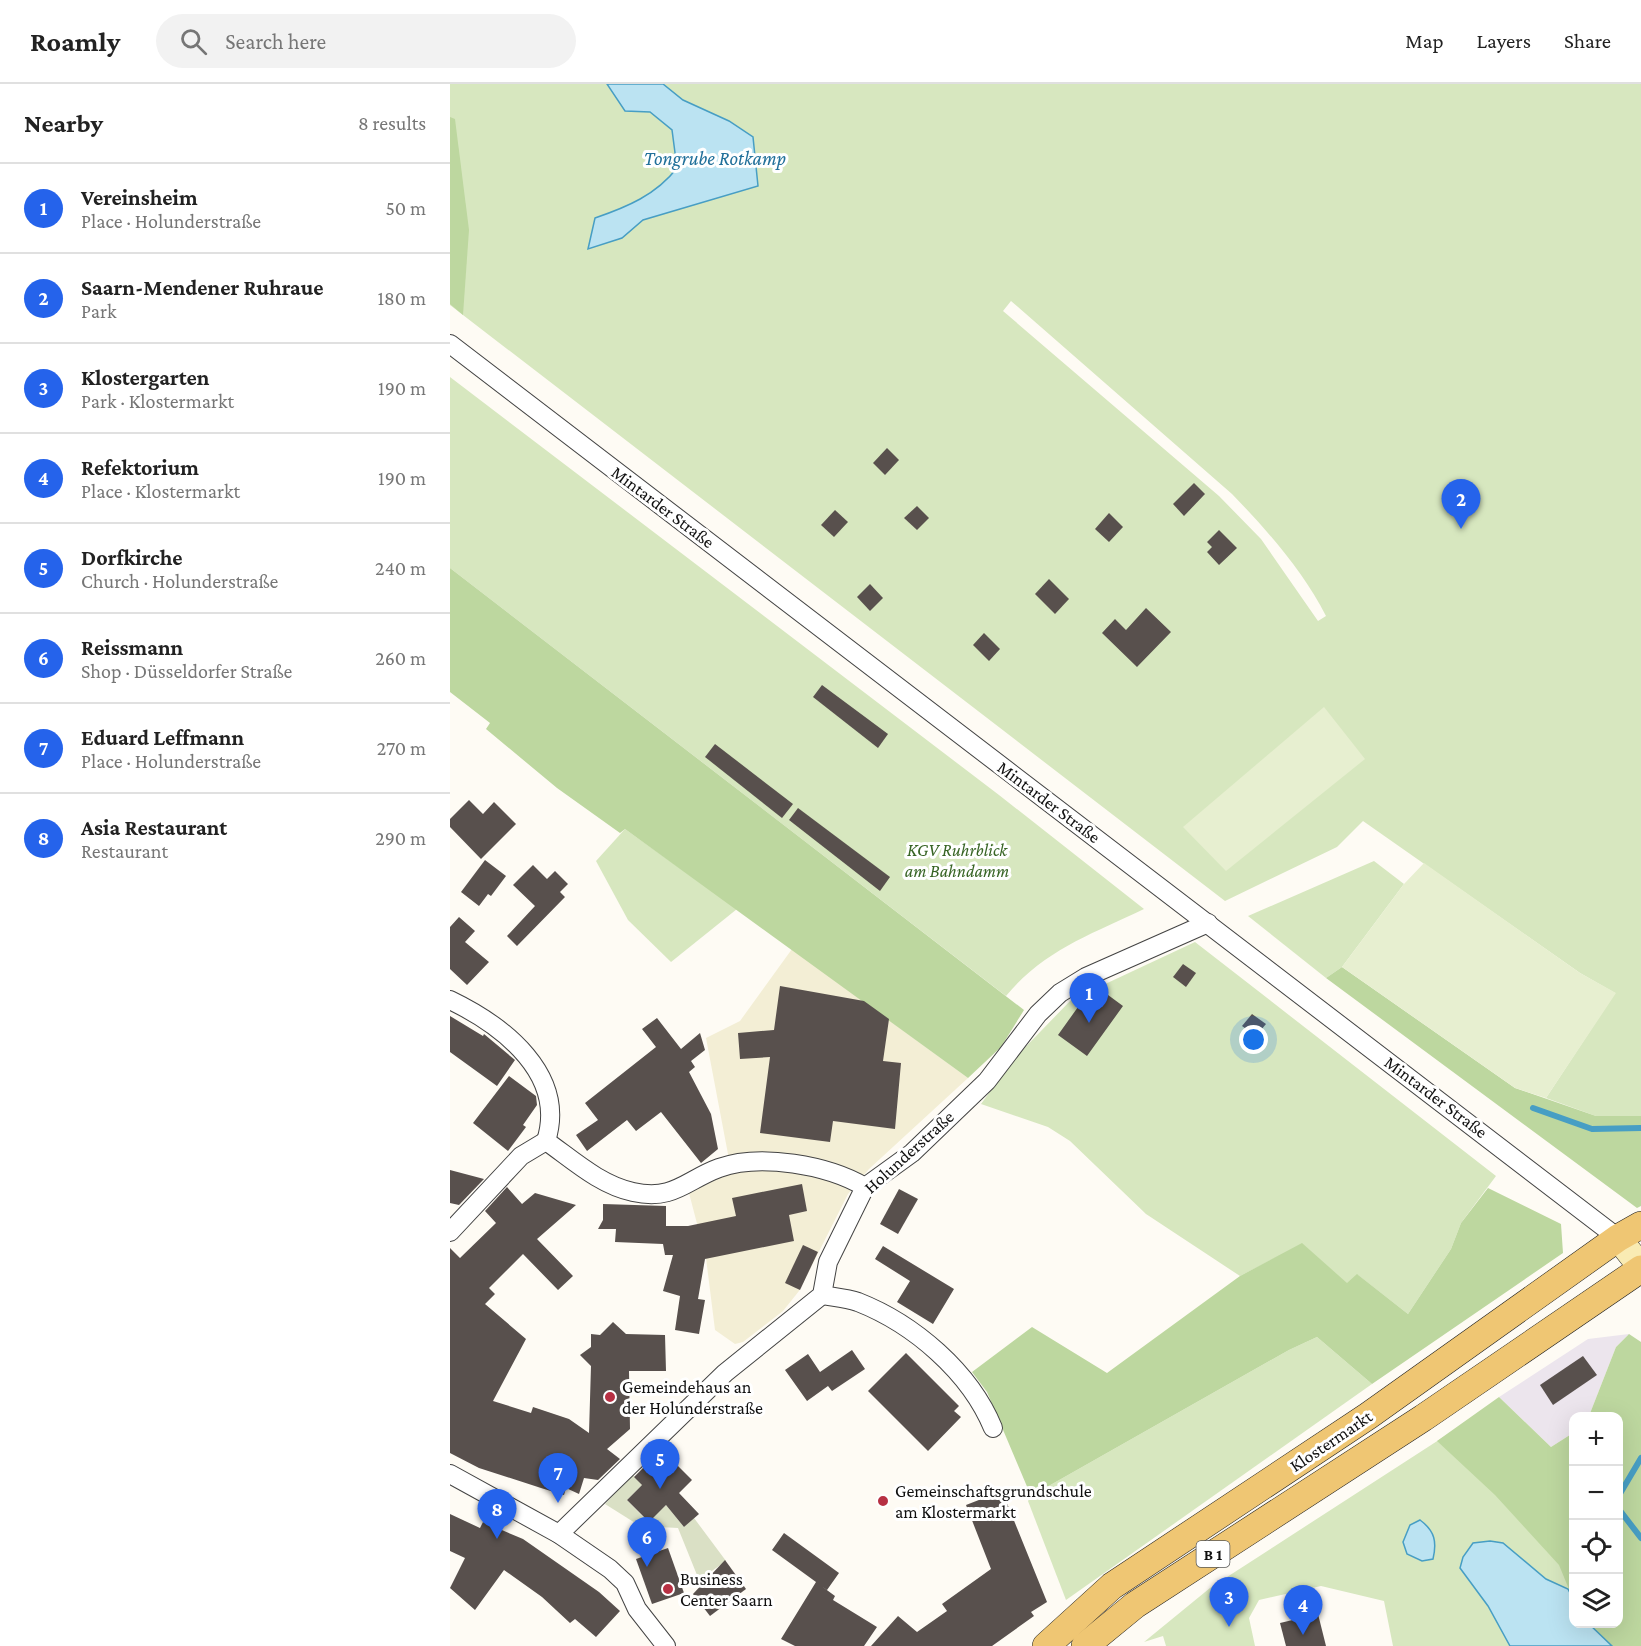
<!DOCTYPE html>
<meta charset="utf-8">
<style>
body{margin:0;font-family:"Crimson Pro",serif;background:#f2f2f2;color:#222}
.controls{position:absolute;right:18px;bottom:18px;display:grid;overflow:hidden;border-radius:12px;box-shadow:0 6px 24px #0002}
.controls button{width:54px;height:54px;display:grid;place-items:center;padding:0;border:0;border-bottom:2px solid #e0e0e0;background:#fff;color:#222;font:30px sans-serif}
.you{position:absolute;left:804px;top:956px;width:21px;height:21px;margin:-15px;border:4px solid #fff;border-radius:50%;background:#1a73e8;box-shadow:0 0 0 9px #1a73e833}
.badge{display:grid;place-items:center;width:39px;height:39px;border-radius:50%;background:#2563eb;color:#fff;font-size:20px;font-weight:700}
.pin{position:absolute;translate:-50% -50px;filter:drop-shadow(0 2px 3px #0008)}
.pin::after{content:'';position:absolute;top:32px;width:21px;height:18px;background:inherit;clip-path:polygon(0 0,100% 0,50% 100%)}
.list{margin:0;padding:0;list-style:none}
h2{display:flex;justify-content:space-between;align-items:center;height:78px;margin:0;padding:0 24px;font-size:26px}
h2 small{font-size:20px;font-weight:400;color:#767676}
.list li{display:grid;grid-template-columns:39px 1fr auto;gap:18px;align-items:center;box-sizing:border-box;height:90px;padding:0 24px;border-top:2px solid #e0e0e0}
.list b{display:block;font-size:22px;white-space:nowrap}
.list p{margin:0;font-size:20px;white-space:nowrap;color:#767676}
.list em{font-size:20px;font-style:normal;color:#767676}
.icon{flex:none;width:33px;height:33px;fill:none;stroke:currentColor;stroke-width:2;stroke-linecap:round;stroke-linejoin:round}
.map{position:relative;flex:none;width:1191px;height:1562px;overflow:hidden}
header{display:flex;align-items:center;gap:36px;box-sizing:border-box;height:84px;padding:0 30px;background:#fff;border-bottom:2px solid #e0e0e0}
header strong{font-size:28px}
nav{display:flex;gap:33px;margin-inline-start:auto;font-size:21px}
.search{width:420px;height:54px;background:#f2f2f2;display:flex;align-items:center;gap:15px;box-sizing:border-box;padding:0 21px;border-radius:33px;color:#767676;font-size:22px}
main{display:flex}
aside{flex:1;background:#fff}
.map>svg:first-child{display:block}
</style>
<header>
<strong>Roamly</strong>
<div class="search"><svg class="icon" aria-label="search" viewBox="0 0 24 24"><circle cx="10" cy="10" r="6"/><path d="M15 15l6 6"/></svg>Search here</div>
<nav><a>Map</a><a>Layers</a><a>Share</a></nav>
</header>
<main>
<aside>
<h2>Nearby<small>8 results</small></h2>
<ul class="list">
<li><span class="badge">1</span><div><b>Vereinsheim</b><p>Place · Holunderstraße</p></div><em>50 m</em></li>
<li><span class="badge">2</span><div><b>Saarn-Mendener Ruhraue</b><p>Park</p></div><em>180 m</em></li>
<li><span class="badge">3</span><div><b>Klostergarten</b><p>Park · Klostermarkt</p></div><em>190 m</em></li>
<li><span class="badge">4</span><div><b>Refektorium</b><p>Place · Klostermarkt</p></div><em>190 m</em></li>
<li><span class="badge">5</span><div><b>Dorfkirche</b><p>Church · Holunderstraße</p></div><em>240 m</em></li>
<li><span class="badge">6</span><div><b>Reissmann</b><p>Shop · Düsseldorfer Straße</p></div><em>260 m</em></li>
<li><span class="badge">7</span><div><b>Eduard Leffmann</b><p>Place · Holunderstraße</p></div><em>270 m</em></li>
<li><span class="badge">8</span><div><b>Asia Restaurant</b><p>Restaurant</p></div><em>290 m</em></li>
</ul>
</aside>
<div class="map">
<svg width="1191" height="1562" viewBox="0 0 1191 1562">
<rect width="100%" height="100%" fill="#fefbf4"/>
<!-- industrial -->
<polygon fill="#ece5ed" points="1179,1250 1166,1263 1139,1332 1124,1332 1123,1349 1101,1363 1049,1313 1138,1255"/>
<!-- farmland -->
<polygon fill="#f3eed5" points="342,865 518,994 419,1085 398,1110 349,1207 333,1227 293,1258 285,1260 265,1246 256,1174 239,1109 281,1086 256,954 290,937"/>
<!-- green -->
<g fill="#d7e7bf" fill-rule="evenodd">
<path d="M0,0H1191V1032H1146L1096,1014L1165,909L1130,889L913,737L887,763L775,817L0,221ZM561,217L782,410C817,446 853,487 876,532L868,537L811,455L769,412L553,227Z"/>
<path d="M0,293L549,711L694,825C642,850 594,866 556,912L0,484Z"/>
<polygon points="175,745 287,825 221,878 178,836 146,777"/>
<polygon points="924,777 954,800 892,883 876,894 798,832"/>
<polygon points="745,858 1046,1092 1011,1139 1001,1165 958,1230 908,1191 897,1200 852,1160 790,1192 696,1130 620,1057 598,1043 531,1020 562,977 621,916"/>
<polygon points="867,1253 922,1300 616,1516 578,1417 581,1412 839,1266"/>
<polygon points="1012,1341 1123,1451 1124,1540 1168,1540 1191,1562 943,1562 934,1517 871,1502 809,1516 799,1534 805,1562 716,1562 713,1552 694,1558 760,1504"/>
</g>
<!-- forest -->
<g fill="#bdd79f">
<polygon points="0,33 5,35 19,146 13,231 0,220"/>
<polygon points="0,484 574,926 551,963 518,994 175,745 170,749 107,704 36,645 40,639 0,608"/>
<polygon points="892,883 1065,1004 1146,1032 1191,1032 1191,1122 1187,1124 876,894"/>
<polygon points="1038,1104 1111,1140 1113,1169 922,1300 867,1253 839,1266 581,1412 537,1308 522,1288 582,1243 657,1289 790,1192 852,1159 897,1199 907,1190 958,1230 1001,1165 1011,1139"/>
<polygon points="1179,1250 1191,1258 1191,1562 1162,1562 1139,1540 1168,1540 1168,1332 1139,1332 1166,1263"/>
<polygon points="1049,1313 1101,1363 1123,1349 1123,1515 1109,1481 1045,1411 987,1357"/>
</g>
<!-- cemetery -->
<polygon fill="#dae0c5" points="182,1390 192,1401 177,1416 198,1438 216,1421 234,1443 244,1434 276,1477 249,1496 228,1444 190,1442 155,1420"/>
<!-- pitch -->
<g fill="#e7efd0">
<polygon points="874,623 915,675 776,787 733,743"/>
<polygon points="974,779 1130,889 1166,909 1096,1014 1065,1004 892,883 954,800"/>
</g>
<!-- water -->
<g fill="#bbe3f2" stroke="#479ec4" stroke-width="1.5">
<path d="M157,0H213L233,16L279,37L303,53L308,102L193,136L172,154L138,165L145,134C177,123 206,111 227,84L222,46L200,28L175,27Z"/>
<path d="M970,1436C985,1447 987,1458 983,1475L972,1477L957,1470L953,1458L960,1441Z"/>
<polygon points="1040,1457 1053,1459 1096,1495 1118,1505 1123,1515 1124,1540 1139,1540 1162,1562 1060,1562 1038,1522 1010,1484 1013,1473 1023,1459"/>
</g>
<g fill="none" stroke-linecap="round" stroke-linejoin="round">
<!-- stream -->
<g stroke="#479ec4" stroke-width="6">
<polyline points="1083,1024 1142,1045 1191,1044"/>
<polyline points="1168,1413 1191,1374"/>
<polyline points="1168,1424 1191,1454"/>
</g>
</g>
<!-- building -->
<g fill="#58504d">
<polygon points="437,364 449,376 435,391 423,379"/>
<polygon points="744,399 755,410 734,432 723,420"/>
<polygon points="467,422 479,434 467,446 454,434"/>
<polygon points="385,426 398,438 384,453 371,441"/>
<polygon points="659,429 673,443 659,458 645,445"/>
<polygon points="769,446 787,464 769,481 757,468 762,463 757,458"/>
<polygon points="599,495 619,515 605,530 585,510"/>
<polygon points="420,500 433,514 420,527 407,513"/>
<polygon points="696,524 721,548 687,583 652,549 665,535 676,546"/>
<polygon points="534,549 550,565 539,577 523,561"/>
<polygon points="372,601 438,650 428,664 363,613"/>
<polygon points="265,660 343,720 332,734 255,673"/>
<polygon points="19,716 33,730 44,718 66,740 31,775 0,743 0,735"/>
<polygon points="348,724 440,793 430,807 339,736"/>
<polygon points="35,776 56,792 41,812 38,810 29,822 11,808"/>
<polygon points="83,781 97,795 105,787 118,800 110,808 115,813 67,862 57,852 85,822 63,801"/>
<polygon points="9,833 25,847 15,858 39,878 17,901 0,885 0,843"/>
<polygon points="733,880 746,889 736,903 723,893"/>
<polygon points="330,902 414,917 439,935 433,977 451,979 445,1045 383,1037 380,1058 310,1049 320,973 290,975 288,949 324,946"/>
<polygon points="654,908 673,922 637,972 608,951 628,923 633,926 642,915 647,918"/>
<polygon points="802,930 816,940 806,952 792,942"/>
<polygon points="0,932 33,952 34,950 65,976 47,1002 0,968"/>
<polygon points="207,934 231,965 250,949 255,966 241,977 245,983 239,988 261,1030 268,1065 251,1079 211,1028 186,1047 177,1036 137,1067 126,1051 148,1036 135,1019 206,963 192,945"/>
<polygon points="59,992 86,1012 87,1021 73,1041 76,1043 58,1067 23,1039"/>
<polygon points="0,1086 34,1095 9,1121 0,1119"/>
<polygon points="352,1100 357,1127 339,1131 344,1157 255,1175 248,1215 255,1216 249,1250 225,1246 230,1212 213,1207 223,1171 215,1171 213,1160 165,1158 166,1145 148,1145 153,1136 153,1120 216,1122 216,1142 238,1142 286,1132 282,1114"/>
<polygon points="57,1103 72,1120 85,1109 126,1121 87,1155 123,1192 108,1206 73,1170 39,1204 45,1210 35,1220 76,1255 43,1317 81,1329 83,1323 119,1335 139,1349 141,1282 130,1271 141,1263 141,1250 150,1251 163,1238 176,1250 215,1251 216,1287 179,1287 180,1345 157,1365 170,1375 148,1396 134,1394 129,1410 116,1404 114,1411 91,1404 29,1384 0,1369 0,1164 10,1174 46,1139 35,1127"/>
<polygon points="449,1105 468,1115 448,1150 430,1140"/>
<polygon points="353,1161 368,1168 350,1206 335,1199"/>
<polygon points="433,1162 504,1205 483,1240 447,1218 460,1197 425,1175"/>
<polygon points="402,1266 415,1285 382,1307 378,1302 357,1317 335,1286 358,1270 370,1288"/>
<polygon points="456,1269 509,1322 504,1327 511,1333 478,1367 418,1307"/>
<polygon points="1133,1272 1147,1291 1103,1321 1090,1301"/>
<polygon points="220,1374 242,1396 229,1409 249,1430 234,1443 216,1421 199,1438 177,1416 192,1401 184,1393 198,1379 211,1383"/>
<polygon points="552,1407 597,1518 581,1528 584,1532 542,1562 421,1562 448,1532 467,1548 497,1527 492,1520 541,1485 516,1421"/>
<polygon points="0,1430 30,1444 33,1438 73,1455 149,1508 170,1527 146,1553 125,1535 120,1539 92,1513 54,1486 25,1526 0,1504 15,1474 0,1467"/>
<polygon points="334,1449 389,1489 377,1506 370,1501 385,1512 383,1516 427,1543 414,1562 345,1562 331,1555 366,1498 322,1466"/>
<polygon points="218,1464 234,1509 202,1520 186,1475"/>
<polygon points="275,1476 296,1505 260,1532 243,1510"/>
<polygon points="868,1530 876,1562 836,1562 830,1539"/>
</g>
<g fill="none" stroke-linecap="round" stroke-linejoin="round">
<!-- street casing -->
<g stroke="#434343" stroke-width="20">
<g id="street">
<polyline points="0,260 1168,1154"/>
<path d="M0,916C54,942 117,991 96,1057"/>
<path d="M96,1057C123,1076 150,1101 183,1108C224,1117 236,1096 269,1084C310,1069 378,1081 415,1103"/>
<polyline points="0,1148 71,1072 96,1057"/>
<path d="M372,1211C383,1213 397,1214 408,1218C464,1240 520,1288 543,1344"/>
<polyline points="0,1390 109,1450 160,1485 175,1499 187,1525 216,1562"/>
<polyline points="109,1450 275,1289 372,1211 378,1178 415,1103 462,1069 537,997 588,930 610,909 636,893 758,839"/>
</g>
</g>
<!-- secondary casing -->
<g stroke="#323232" stroke-width="27">
<polyline id="secondary" points="1168,1154 1191,1183"/>
</g>
<!-- primary casing -->
<g stroke="#212121" stroke-width="28">
<g id="primary">
<polyline points="596,1562 662,1502 918,1332 1168,1154 1191,1141"/>
<polyline points="635,1562 685,1521 973,1334 1191,1185"/>
</g>
</g>
<!-- street -->
<use href="#street" stroke="#fff" stroke-width="18"/>
<!-- secondary -->
<use href="#secondary" stroke="#f9ebb3" stroke-width="26"/>
<!-- primary -->
<use href="#primary" stroke="#efc673" stroke-width="27"/>
</g>
<!-- markers -->
<g fill="#b73043" stroke="#fff" stroke-width="2">
<circle cx="160" cy="1313" r="6"/>
<circle cx="433" cy="1417" r="6"/>
<circle cx="218" cy="1505" r="6"/>
</g>
<g text-anchor="middle" dominant-baseline="central" stroke-width="6" stroke-linejoin="round" paint-order="stroke">
<!-- shield labels -->
<rect fill="#fff" stroke="#585858" stroke-width="1.5" x="746.5" y="1457" width="33" height="26" rx="4.5"/>
<g font-size="16" font-weight="bold" fill="#101010">
<text x="763" y="1470">B 1</text>
</g>
<!-- street labels -->
<g font-size="18" fill="#101010" stroke="#fff">
<text transform="translate(213 423) rotate(37)">Mintarder Straße</text>
<text transform="translate(599 718) rotate(37)">Mintarder Straße</text>
<text transform="translate(986 1013) rotate(37)">Mintarder Straße</text>
<text transform="translate(459 1068) rotate(-42)">Holunderstraße</text>
<text transform="translate(881 1357) rotate(-34)">Klostermarkt</text>
</g>
<!-- park labels -->
<g font-size="18" font-style="italic" fill="#376424" stroke="#fff">
<text x="507" y="766">KGV Ruhrblick<tspan x="507" dy="21">am Bahndamm</tspan></text>
</g>
<!-- poi labels -->
<g font-size="18" fill="#101010" stroke="#fff" text-anchor="start">
<text x="172" y="1303">Gemeindehaus an<tspan x="172" dy="21">der Holunderstraße</tspan></text>
<text x="445" y="1407">Gemeinschaftsgrundschule<tspan x="445" dy="21">am Klostermarkt</tspan></text>
<text x="230" y="1495">Business<tspan x="230" dy="21">Center Saarn</tspan></text>
</g>
<!-- water labels -->
<g font-size="20" font-style="italic" fill="#21709a" stroke="#fff">
<text x="265" y="74">Tongrube Rotkamp</text>
</g>
</g>
</svg>
<div class="controls">
<button>+</button>
<button>−</button>
<button><svg class="icon" aria-label="locate" viewBox="0 0 24 24"><circle cx="12" cy="12" r="6"/><path d="M12 2v4M12 18v4M2 12h4M18 12h4"/></svg></button>
<button><svg class="icon" aria-label="layers" viewBox="0 0 24 24"><path d="M12 4l9 5-9 5-9-5zM3 14l9 5 9-5"/></svg></button>
</div>
<div class="you"></div>
<div class="pin badge" style="left:639px;top:939px">1</div>
<div class="pin badge" style="left:1011px;top:445px">2</div>
<div class="pin badge" style="left:779px;top:1543px">3</div>
<div class="pin badge" style="left:853px;top:1551px">4</div>
<div class="pin badge" style="left:210px;top:1405px">5</div>
<div class="pin badge" style="left:197px;top:1483px">6</div>
<div class="pin badge" style="left:108px;top:1419px">7</div>
<div class="pin badge" style="left:47px;top:1455px">8</div>
</div>
</main>
